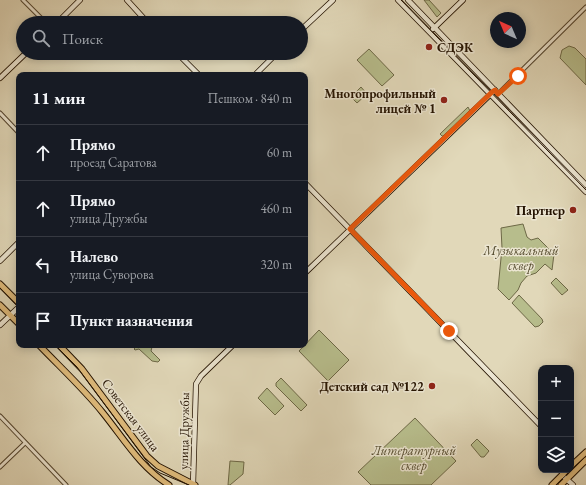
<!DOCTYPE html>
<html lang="ru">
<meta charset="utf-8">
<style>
body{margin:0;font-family:"EB Garamond",serif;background:#242831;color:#f1f3f6}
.controls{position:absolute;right:12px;bottom:12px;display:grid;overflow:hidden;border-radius:8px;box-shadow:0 2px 10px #0003}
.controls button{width:36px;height:36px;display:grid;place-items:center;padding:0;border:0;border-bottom:1px solid #363941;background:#171b24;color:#f1f3f6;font:20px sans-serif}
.compass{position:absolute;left:490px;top:12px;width:36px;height:36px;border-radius:50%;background:#171b24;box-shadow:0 2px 10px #0003;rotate:316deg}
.stop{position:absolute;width:12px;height:12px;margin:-9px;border:3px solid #ea580c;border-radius:50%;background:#fff}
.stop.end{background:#ea580c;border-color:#fff;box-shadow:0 1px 4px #0008}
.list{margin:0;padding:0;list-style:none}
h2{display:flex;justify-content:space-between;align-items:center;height:52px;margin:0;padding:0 16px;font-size:17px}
h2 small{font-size:13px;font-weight:400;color:#9ea1a6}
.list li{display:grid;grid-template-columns:26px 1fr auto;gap:12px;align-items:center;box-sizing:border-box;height:56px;padding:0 16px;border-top:1px solid #363941}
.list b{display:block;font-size:15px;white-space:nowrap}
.list p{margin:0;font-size:13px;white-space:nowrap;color:#9ea1a6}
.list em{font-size:13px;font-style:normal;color:#9ea1a6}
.icon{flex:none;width:22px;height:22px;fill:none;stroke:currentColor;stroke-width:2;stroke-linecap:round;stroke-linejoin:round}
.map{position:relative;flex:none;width:586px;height:485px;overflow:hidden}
.search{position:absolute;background:#171b24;box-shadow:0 2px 10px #0003;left:16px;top:16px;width:292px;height:44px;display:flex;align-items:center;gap:10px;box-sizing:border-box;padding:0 14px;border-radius:22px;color:#9ea1a6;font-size:15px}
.panel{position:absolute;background:#171b24;box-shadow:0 2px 10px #0003;left:16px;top:72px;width:292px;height:276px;border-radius:8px}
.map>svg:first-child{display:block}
</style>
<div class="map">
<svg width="586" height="485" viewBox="0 0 586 485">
<rect width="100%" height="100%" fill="#e1d8b9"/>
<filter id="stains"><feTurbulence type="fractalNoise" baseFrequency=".005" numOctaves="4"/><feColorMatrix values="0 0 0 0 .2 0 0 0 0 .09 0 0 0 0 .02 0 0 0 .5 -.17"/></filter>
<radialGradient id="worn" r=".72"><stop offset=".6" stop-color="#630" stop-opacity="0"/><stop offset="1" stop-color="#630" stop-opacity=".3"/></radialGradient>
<!-- green -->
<g fill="#b7bd8c" stroke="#6d6846">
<polygon points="424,0 429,0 441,13 437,17"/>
<polygon points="569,46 575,48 586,59 586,85 560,58 562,50"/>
<polygon points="369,49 394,75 382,86 357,60"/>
<polygon points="361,87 367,94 357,103 351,97"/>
<polygon points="468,107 470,111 444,136 442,136 440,134"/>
<polygon points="523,224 527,237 531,240 538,238 554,254 552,270 545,264 536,273 527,276 521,283 518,290 509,300 498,289 502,248 501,228"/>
<polygon points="556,278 568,290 562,295 551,283"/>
<polygon points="519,295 542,319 543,322 539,326 535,327 512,303"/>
<polygon points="319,330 349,360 328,381 299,351"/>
<polygon points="138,345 150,345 152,347 151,351 160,360 158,362 152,361 139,349 135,350 134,349"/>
<polygon points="281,378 307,405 301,411 276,386 276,383"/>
<polygon points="267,388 284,406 275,415 258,398"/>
<polygon points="415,418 456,461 431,485 371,485 358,472"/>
<polygon points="477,439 489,451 484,457 481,457 471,445"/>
<polygon points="230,461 244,462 243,474 230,485 228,485"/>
</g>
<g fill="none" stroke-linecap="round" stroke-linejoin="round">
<!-- street casing -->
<g stroke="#52442e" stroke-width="5">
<g id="street">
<polyline points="23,0 46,23"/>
<polyline points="498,94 586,7"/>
<polyline points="0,113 19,133"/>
<polyline points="0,416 66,485"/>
<polyline points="0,467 25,443"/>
</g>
</g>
<!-- secondary casing -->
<g stroke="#231200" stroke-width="6">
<g id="secondary">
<polyline points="127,0 148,23"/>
<polyline points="398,0 586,192"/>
<polyline points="408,0 586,185"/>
<polyline points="57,23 80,0"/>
<polyline points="433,29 463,0"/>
<polyline points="301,30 333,0"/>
<polyline points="177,53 199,75"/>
<polyline points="255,75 277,53"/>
<polyline points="0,78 26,53"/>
<polyline points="305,183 541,426"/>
<polyline points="0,261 19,242"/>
<polyline points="305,273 495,90"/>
<polyline points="0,325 19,307"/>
<polyline points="562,475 573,485"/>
<polyline points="193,485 196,384 201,376 233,345"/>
</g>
</g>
<!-- primary casing -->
<g stroke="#231200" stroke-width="7">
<g id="primary">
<polyline points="0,284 19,303"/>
<polyline points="0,305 19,324"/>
<path d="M39,345C60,367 84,389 103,413C124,439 140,467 169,485"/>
<polyline points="59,345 82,369 147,456 158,466 195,485"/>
<polyline points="571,466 586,452"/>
<polyline points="552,485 567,470"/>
<polyline points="561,485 586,460"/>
</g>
</g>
<!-- street -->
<use href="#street" stroke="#ece6d2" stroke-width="3"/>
<!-- secondary -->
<use href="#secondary" stroke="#ece6d2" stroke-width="4.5"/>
<!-- primary -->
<use href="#primary" stroke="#e0bc7c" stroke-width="5"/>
<!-- tram -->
<g stroke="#231200" stroke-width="1">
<polyline points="401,0 586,190"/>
<polyline points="0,288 19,308"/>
<polyline points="55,345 77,367 151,467 160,473 189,485"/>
<polyline points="556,485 586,456"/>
</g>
</g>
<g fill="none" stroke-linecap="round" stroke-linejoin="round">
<!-- route -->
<polyline stroke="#ea580c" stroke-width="5" points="449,331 350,229 492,92 495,90 498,94 518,76"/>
</g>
<!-- markers -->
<g fill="#8f2418" stroke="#ece6d2" stroke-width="1.5">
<circle cx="429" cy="47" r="4"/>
<circle cx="444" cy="100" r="4"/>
<circle cx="573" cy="210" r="4"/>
<circle cx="432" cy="386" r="4"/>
</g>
<g text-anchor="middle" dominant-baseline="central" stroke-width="3" stroke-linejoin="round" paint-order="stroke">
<!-- poi labels -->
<g font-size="13" font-weight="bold" fill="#231200" stroke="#ece6d2" text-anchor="end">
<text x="437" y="47" text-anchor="start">СДЭК</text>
<text x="436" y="93">Многопрофильный<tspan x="436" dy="15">лицей № 1</tspan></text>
<text x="565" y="210">Партнер</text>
<text x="424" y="386">Детский сад №122</text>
</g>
<!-- park labels -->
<g font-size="13" font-style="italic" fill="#574e31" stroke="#ece6d2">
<text x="521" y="250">Музыкальный<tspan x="521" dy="15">сквер</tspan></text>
<text x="414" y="450">Литературный<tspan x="414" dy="15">сквер</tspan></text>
</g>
<!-- street labels -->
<g font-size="13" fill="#231200" stroke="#ece6d2">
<text transform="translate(131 415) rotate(53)">Советская улица</text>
<text transform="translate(184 431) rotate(-89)">улица Дружбы</text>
</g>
</g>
<rect width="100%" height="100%" filter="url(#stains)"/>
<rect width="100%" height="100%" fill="url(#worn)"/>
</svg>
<div class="controls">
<button>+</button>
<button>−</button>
<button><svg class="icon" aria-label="layers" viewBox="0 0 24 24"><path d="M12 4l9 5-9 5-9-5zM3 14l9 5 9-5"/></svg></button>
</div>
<svg class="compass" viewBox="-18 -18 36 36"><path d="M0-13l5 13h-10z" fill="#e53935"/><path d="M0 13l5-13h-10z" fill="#9ea1a6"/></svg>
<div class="stop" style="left:518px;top:76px"></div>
<div class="stop end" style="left:449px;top:331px"></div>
<div class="search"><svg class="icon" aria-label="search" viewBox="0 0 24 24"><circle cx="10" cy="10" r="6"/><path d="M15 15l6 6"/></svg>Поиск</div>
<section class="panel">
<h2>11 мин<small>Пешком · 840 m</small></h2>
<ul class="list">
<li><svg class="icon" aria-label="ahead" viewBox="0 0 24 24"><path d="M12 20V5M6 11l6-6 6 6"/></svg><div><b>Прямо</b><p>проезд Саратова</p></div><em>60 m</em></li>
<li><svg class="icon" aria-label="ahead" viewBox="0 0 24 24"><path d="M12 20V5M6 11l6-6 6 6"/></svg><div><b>Прямо</b><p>улица Дружбы</p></div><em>460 m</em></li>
<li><svg class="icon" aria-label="left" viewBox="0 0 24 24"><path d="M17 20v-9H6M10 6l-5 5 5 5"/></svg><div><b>Налево</b><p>улица Суворова</p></div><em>320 m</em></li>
<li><svg class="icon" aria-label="arrive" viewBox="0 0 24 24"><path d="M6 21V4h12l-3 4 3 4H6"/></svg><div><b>Пункт назначения</b></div></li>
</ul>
</section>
</div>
